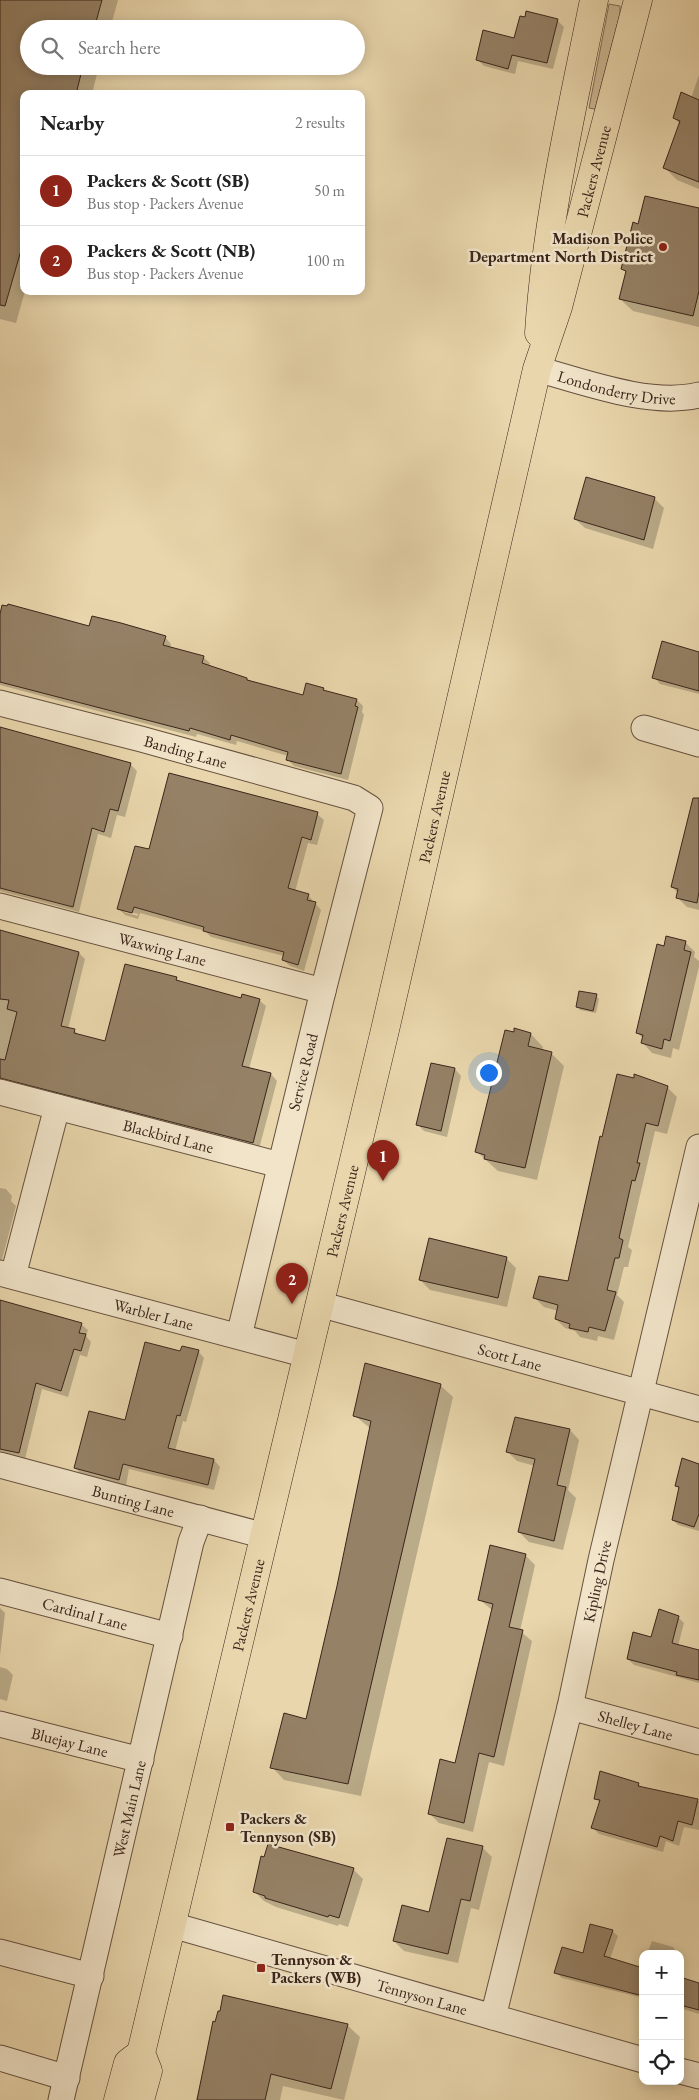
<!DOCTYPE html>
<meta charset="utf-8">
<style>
body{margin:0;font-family:"EB Garamond",serif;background:#f2f2f2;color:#222}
.controls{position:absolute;right:15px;bottom:15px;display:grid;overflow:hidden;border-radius:10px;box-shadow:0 2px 12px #0003}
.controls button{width:45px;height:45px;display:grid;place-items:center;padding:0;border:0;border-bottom:1px solid #e0e0e0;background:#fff;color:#222;font:25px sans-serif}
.you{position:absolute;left:488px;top:1072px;width:18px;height:18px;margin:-12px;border:4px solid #fff;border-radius:50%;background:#1a73e8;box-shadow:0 0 0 8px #1a73e833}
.badge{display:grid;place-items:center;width:32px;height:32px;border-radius:50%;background:#8f2418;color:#fff;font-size:16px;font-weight:700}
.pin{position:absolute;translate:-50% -41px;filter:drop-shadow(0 1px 2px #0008)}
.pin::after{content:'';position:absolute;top:26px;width:18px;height:15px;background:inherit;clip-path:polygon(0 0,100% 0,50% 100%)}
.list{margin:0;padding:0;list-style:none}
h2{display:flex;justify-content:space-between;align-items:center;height:65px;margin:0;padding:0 20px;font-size:21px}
h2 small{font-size:16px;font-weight:400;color:#767676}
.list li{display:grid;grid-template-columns:32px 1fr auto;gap:15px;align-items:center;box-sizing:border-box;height:70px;padding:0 20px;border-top:1px solid #e0e0e0}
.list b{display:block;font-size:19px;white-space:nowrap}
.list p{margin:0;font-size:16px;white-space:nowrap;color:#767676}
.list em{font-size:16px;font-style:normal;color:#767676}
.icon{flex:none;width:28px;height:28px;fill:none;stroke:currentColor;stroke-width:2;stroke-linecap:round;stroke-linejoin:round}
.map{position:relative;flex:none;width:699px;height:2100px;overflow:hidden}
.search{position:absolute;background:#fff;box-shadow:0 2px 12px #0003;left:20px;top:20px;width:345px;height:55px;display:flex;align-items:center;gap:12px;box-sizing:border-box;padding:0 18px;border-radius:28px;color:#767676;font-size:19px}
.panel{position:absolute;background:#fff;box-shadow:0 2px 12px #0003;left:20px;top:90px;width:345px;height:205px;border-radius:10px}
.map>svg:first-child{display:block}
</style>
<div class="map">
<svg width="699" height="2100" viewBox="0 0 699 2100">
<rect width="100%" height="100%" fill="#e9d6ac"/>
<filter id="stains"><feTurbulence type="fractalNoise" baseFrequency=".004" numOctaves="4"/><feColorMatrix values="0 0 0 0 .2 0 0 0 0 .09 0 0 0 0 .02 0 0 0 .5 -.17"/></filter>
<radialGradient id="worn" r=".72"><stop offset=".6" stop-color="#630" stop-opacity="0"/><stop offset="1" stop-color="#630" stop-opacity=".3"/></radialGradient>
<!-- green -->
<polygon fill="#cbb893" stroke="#826e57" points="609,4 620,6 620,14 595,109 589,108"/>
<!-- shadow -->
<g fill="#0003" fill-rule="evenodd">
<polygon points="0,0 118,0 110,29 29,29 29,66 99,66 92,94 24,94 25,291 16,323 0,319"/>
<polygon points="557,20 564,27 553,69 518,61 515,74 484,66 477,59"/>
<polygon points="699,75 699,189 677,180 665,168 680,124 674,118 691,98"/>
<polygon points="699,209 699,327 633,311 620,299 627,273 623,269 639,225"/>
<polygon points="654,498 664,508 653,549 585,528 575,519"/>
<polygon points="0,620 165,637 171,644 170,648 203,657 210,663 209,668 303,696 323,689 327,692 357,700 363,706 362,712 364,715 348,780 294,766 287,759 288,756 237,741 236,745 197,734 196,737 0,685"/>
<polygon points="699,653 699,694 660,684 654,677"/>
<polygon points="0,728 130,764 137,771 125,817 117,815 111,838 98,834 79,912 0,891"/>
<polygon points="699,803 699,910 687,907 677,897 678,893 672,887"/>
<path d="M317,814L324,820L317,845L308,843L295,892L308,895L321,910L304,971L290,966L283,960L284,956L211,937L205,931L140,913L138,919L125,915L118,908L150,851ZM124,910L138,914V916L124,912Z"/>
<polygon points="0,932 79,953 85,959 68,1029 74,1030 80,1036 106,1043 176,978 181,983 242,999 259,1000 266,1006 249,1069 271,1074 277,1081 259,1149 0,1083"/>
<polygon points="685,942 695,952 694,957 699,961 699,967 679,1050 673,1048 671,1058 652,1053 643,1043 644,1039 637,1033 665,947"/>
<polygon points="596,996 599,999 596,1013 580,1010 577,1007"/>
<polygon points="515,1030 531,1034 543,1047 542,1051 551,1053 564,1066 537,1180 498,1171 477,1152"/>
<polygon points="432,1064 455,1069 461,1076 447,1137 424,1131 418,1125"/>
<polygon points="635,1076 667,1087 677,1097 667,1134 655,1131 628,1247 632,1250 628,1267 624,1267 617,1295 624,1302 614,1340 598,1336 597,1341 580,1337 575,1331 565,1328 556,1319 558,1311 544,1307 534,1297 569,1283 603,1138"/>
<polygon points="0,1188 6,1189 12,1196 11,1201 16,1206 2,1260 0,1260"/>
<polygon points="506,1258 516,1268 507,1307 430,1290 420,1280"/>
<polygon points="0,1302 81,1324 88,1330 86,1336 91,1342 87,1357 80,1355 68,1397 42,1389 25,1459 0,1452"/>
<polygon points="198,1351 204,1358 186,1422 183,1421 175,1451 214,1460 220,1467 214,1490 129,1469 126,1486 82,1475 75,1468"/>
<polygon points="440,1385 453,1397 361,1796 284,1780 272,1767 307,1720 338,1586 371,1429 354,1415"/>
<polygon points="570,1430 579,1440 568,1490 576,1498 563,1550 529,1542 519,1532 535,1466 517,1461 508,1452"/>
<polygon points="699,1466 699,1531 678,1525 673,1520 680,1489 676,1485"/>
<polygon points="525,1555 535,1565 520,1631 532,1641 504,1766 489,1762 473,1832 439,1823 429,1813 456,1764 492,1610 480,1600"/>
<polygon points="0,1608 5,1613 0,1656"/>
<polygon points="678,1617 684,1623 678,1646 699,1651 699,1683 634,1665 628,1659"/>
<polygon points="0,1667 7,1669 13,1675 7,1701 0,1699"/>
<polygon points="638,1784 643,1788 699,1801 699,1830 684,1827 679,1846 666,1841 663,1852 599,1834 593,1828 600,1803 595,1798"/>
<polygon points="482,1847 492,1857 479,1910 471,1908 458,1963 404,1951 394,1941 430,1913"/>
<polygon points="353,1869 363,1879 348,1927 339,1924 338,1926 276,1907 264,1901 254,1891"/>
<polygon points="612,1931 618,1936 610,1959 642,1969 643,1967 643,1998 562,1978 556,1972 584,1955"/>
<polygon points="652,1941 673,1947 678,1954 647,1954"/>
<polygon points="680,1979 699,1985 699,2014 680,2008"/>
<polygon points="214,2023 347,2025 360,2037 344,2100 283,2086 280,2100 196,2100"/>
</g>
<!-- building -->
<g fill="#958166" stroke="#3a251b">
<polygon points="0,0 102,0 94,29 29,29 29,66 83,66 76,94 24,94 24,240 5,306 0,305"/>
<polygon points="526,11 558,19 547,63 512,55 508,69 476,60 483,30 514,38 520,16 525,17"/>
<polygon points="681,92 699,100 699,182 663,168 680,121 673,118"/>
<polygon points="645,196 699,208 699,291 693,316 619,299 626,271 621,269 633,222 638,224"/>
<polygon points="586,477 655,497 644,540 574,519"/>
<polygon points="8,604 89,626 92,616 121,623 166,636 163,645 204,656 202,663 247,678 247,680 303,695 306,683 324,688 323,690 357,699 355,706 358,707 341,774 286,760 288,752 231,735 230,740 190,728 189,731 0,682 0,614 2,605 7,606"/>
<polygon points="662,641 699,652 699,691 652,678"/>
<polygon points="0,727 131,763 118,811 110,809 104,832 92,828 73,907 0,888"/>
<polygon points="169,773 318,812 311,840 302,837 288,888 309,894 307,900 316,902 298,965 282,960 284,952 203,931 204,927 134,907 132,913 117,909 135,846 149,849"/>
<polygon points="693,798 699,798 699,892 697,903 676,898 678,889 671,887"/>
<polygon points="0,930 79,952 61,1026 75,1029 74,1033 105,1041 125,964 177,977 176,980 241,998 242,994 260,999 242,1066 271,1073 253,1143 0,1078 0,1059 5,1060 17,1012 7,1009 9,1000 0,999"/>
<polygon points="666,936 686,941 684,950 691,952 670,1041 664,1039 662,1049 641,1043 643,1035 636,1033 657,944 664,946"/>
<polygon points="579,991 597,994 593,1011 576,1007"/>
<polygon points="514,1028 531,1033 528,1046 552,1052 525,1168 484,1159 485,1155 475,1152 505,1030 514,1032"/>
<polygon points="431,1063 455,1068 441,1131 416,1125"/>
<polygon points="617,1074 634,1078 634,1074 668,1086 658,1126 646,1123 637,1163 640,1163 635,1181 632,1180 619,1238 623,1240 619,1258 615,1258 607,1290 616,1292 605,1331 589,1327 588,1332 569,1328 570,1324 555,1319 558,1305 533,1298 539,1276 568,1281 600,1136 602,1137"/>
<polygon points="429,1238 507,1257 498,1298 419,1280"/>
<polygon points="0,1300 82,1323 79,1333 86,1334 81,1351 74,1349 61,1391 36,1383 19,1453 0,1449"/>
<polygon points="145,1342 180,1351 182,1346 199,1350 180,1416 177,1415 168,1448 214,1459 208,1485 123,1464 119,1480 74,1468 89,1411 125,1420"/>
<polygon points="365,1363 441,1384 348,1784 270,1768 284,1713 306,1719 337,1586 371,1421 353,1416"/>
<polygon points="515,1417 570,1429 557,1485 566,1487 554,1541 518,1532 535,1459 506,1452"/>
<polygon points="682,1458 699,1464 699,1514 694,1527 672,1520 679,1487 675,1486"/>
<polygon points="490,1545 526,1554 509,1627 523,1630 494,1757 479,1753 464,1823 428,1814 440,1759 455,1763 493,1604 478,1600"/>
<polygon points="659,1609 679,1616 672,1643 699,1650 699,1680 676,1675 677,1672 627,1659 633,1632 651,1637"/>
<polygon points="600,1771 639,1783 638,1786 698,1799 692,1825 678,1821 673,1841 660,1836 657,1847 591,1828 600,1800 594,1799"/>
<polygon points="447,1838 483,1846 470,1901 461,1899 448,1954 393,1941 402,1905 429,1912"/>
<polygon points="268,1844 354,1868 339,1918 329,1915 328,1917 265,1898 265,1896 253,1892 261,1856 264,1857"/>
<polygon points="590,1924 613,1930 604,1956 643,1968 643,1996 554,1973 562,1947 583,1953"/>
<polygon points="680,1977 699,1983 699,2010 680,2005"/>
<polygon points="223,1995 348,2024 331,2089 271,2074 265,2100 197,2100 213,2021 215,2022 218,2011 220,2011"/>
</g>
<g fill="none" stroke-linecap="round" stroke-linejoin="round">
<!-- minor casing -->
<g stroke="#66513f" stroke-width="27">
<g id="minor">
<path id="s1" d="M537,369C584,382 651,407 699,395"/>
<path id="s2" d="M0,703L141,739L354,798L370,808L323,991L239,1336"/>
<polyline points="644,728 699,744"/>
<path id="s3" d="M0,906L323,991"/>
<path id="s4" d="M0,1092L280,1165"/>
<path id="s5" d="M0,1273L307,1355"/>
<polyline points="13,1276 57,1107"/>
<path id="s6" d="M319,1304L699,1409"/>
<path id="s7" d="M0,1465L265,1536"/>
<path id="s8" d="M0,1591L170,1636"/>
<path id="s9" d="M570,1707L699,1742"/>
<path id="s10" d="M0,1724L141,1760"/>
<path id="s11" d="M172,1925L643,2060"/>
<polyline points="0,1952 91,1976"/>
<path id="s12" d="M493,2017L570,1707L601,1560L699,1147"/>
<polyline points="0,2058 67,2078"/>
<polyline points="680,2071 699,2076"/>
<path id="s13" d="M61,2100L191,1542L200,1518"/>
</g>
</g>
<!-- major casing -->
<g stroke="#3a251b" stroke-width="29">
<g id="major">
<path d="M539,333C546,221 572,110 594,0"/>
<polyline points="118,2100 128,2063 141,2053"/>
<path id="s14" d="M140,2100L148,2071L141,2053L385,1030L537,369L558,307L638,0"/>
</g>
</g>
<!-- minor -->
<use href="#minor" stroke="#f1e4c9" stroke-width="25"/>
<!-- major -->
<use href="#major" stroke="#e9d6ac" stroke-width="28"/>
</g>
<!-- markers -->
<g fill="#8f2418" stroke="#f1e4c9" stroke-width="2">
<circle cx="663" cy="247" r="5"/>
<rect x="225" y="1822" width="10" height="10" rx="2.5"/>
<rect x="256" y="1963" width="10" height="10" rx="2.5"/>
</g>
<g text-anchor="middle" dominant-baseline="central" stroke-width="5" stroke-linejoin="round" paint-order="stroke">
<!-- street labels -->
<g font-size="16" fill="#3a251b" stroke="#f1e4c9">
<text stroke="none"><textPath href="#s14" startOffset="1985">Packers Avenue</textPath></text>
<text stroke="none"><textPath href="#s1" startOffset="82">Londonderry Drive</textPath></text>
<text stroke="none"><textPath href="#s2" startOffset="192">Banding Lane</textPath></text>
<text stroke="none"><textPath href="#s14" startOffset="1320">Packers Avenue</textPath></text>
<text stroke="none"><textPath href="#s3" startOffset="168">Waxwing Lane</textPath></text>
<text transform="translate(303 1072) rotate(-76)">Service Road</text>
<text stroke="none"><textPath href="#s4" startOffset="174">Blackbird Lane</textPath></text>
<text stroke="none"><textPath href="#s14" startOffset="915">Packers Avenue</textPath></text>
<text stroke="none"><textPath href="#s5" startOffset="159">Warbler Lane</textPath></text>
<text stroke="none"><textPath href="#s6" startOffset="198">Scott Lane</textPath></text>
<text stroke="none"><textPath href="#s7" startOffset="138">Bunting Lane</textPath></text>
<text stroke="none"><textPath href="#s12" startOffset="448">Kipling Drive</textPath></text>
<text stroke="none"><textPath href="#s14" startOffset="510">Packers Avenue</textPath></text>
<text stroke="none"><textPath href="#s8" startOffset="88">Cardinal Lane</textPath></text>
<text stroke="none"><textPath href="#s9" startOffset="68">Shelley Lane</textPath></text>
<text stroke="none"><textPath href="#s10" startOffset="72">Bluejay Lane</textPath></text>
<text stroke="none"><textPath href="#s13" startOffset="299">West Main Lane</textPath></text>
<text stroke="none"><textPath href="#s11" startOffset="260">Tennyson Lane</textPath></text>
</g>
<!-- poi labels -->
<g font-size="16" font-weight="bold" fill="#3a251b" stroke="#f1e4c9" text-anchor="start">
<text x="653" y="238" text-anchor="end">Madison Police<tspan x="653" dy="18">Department North District</tspan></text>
<text x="240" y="1818">Packers &amp;<tspan x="240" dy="18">Tennyson (SB)</tspan></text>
<text x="271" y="1959">Tennyson &amp;<tspan x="271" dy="18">Packers (WB)</tspan></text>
</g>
</g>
<rect width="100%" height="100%" filter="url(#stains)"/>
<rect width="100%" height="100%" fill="url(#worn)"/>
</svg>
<div class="controls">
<button>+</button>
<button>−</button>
<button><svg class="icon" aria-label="locate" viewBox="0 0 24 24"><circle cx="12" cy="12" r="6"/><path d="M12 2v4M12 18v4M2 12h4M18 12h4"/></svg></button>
</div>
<div class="you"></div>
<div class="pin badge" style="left:383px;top:1181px">1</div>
<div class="pin badge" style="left:292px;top:1304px">2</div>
<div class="search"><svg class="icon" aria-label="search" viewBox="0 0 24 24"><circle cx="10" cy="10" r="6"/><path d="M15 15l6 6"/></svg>Search here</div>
<section class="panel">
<h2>Nearby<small>2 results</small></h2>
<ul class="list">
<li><span class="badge">1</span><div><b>Packers &amp; Scott (SB)</b><p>Bus stop · Packers Avenue</p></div><em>50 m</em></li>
<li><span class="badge">2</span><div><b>Packers &amp; Scott (NB)</b><p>Bus stop · Packers Avenue</p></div><em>100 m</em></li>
</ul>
</section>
</div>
